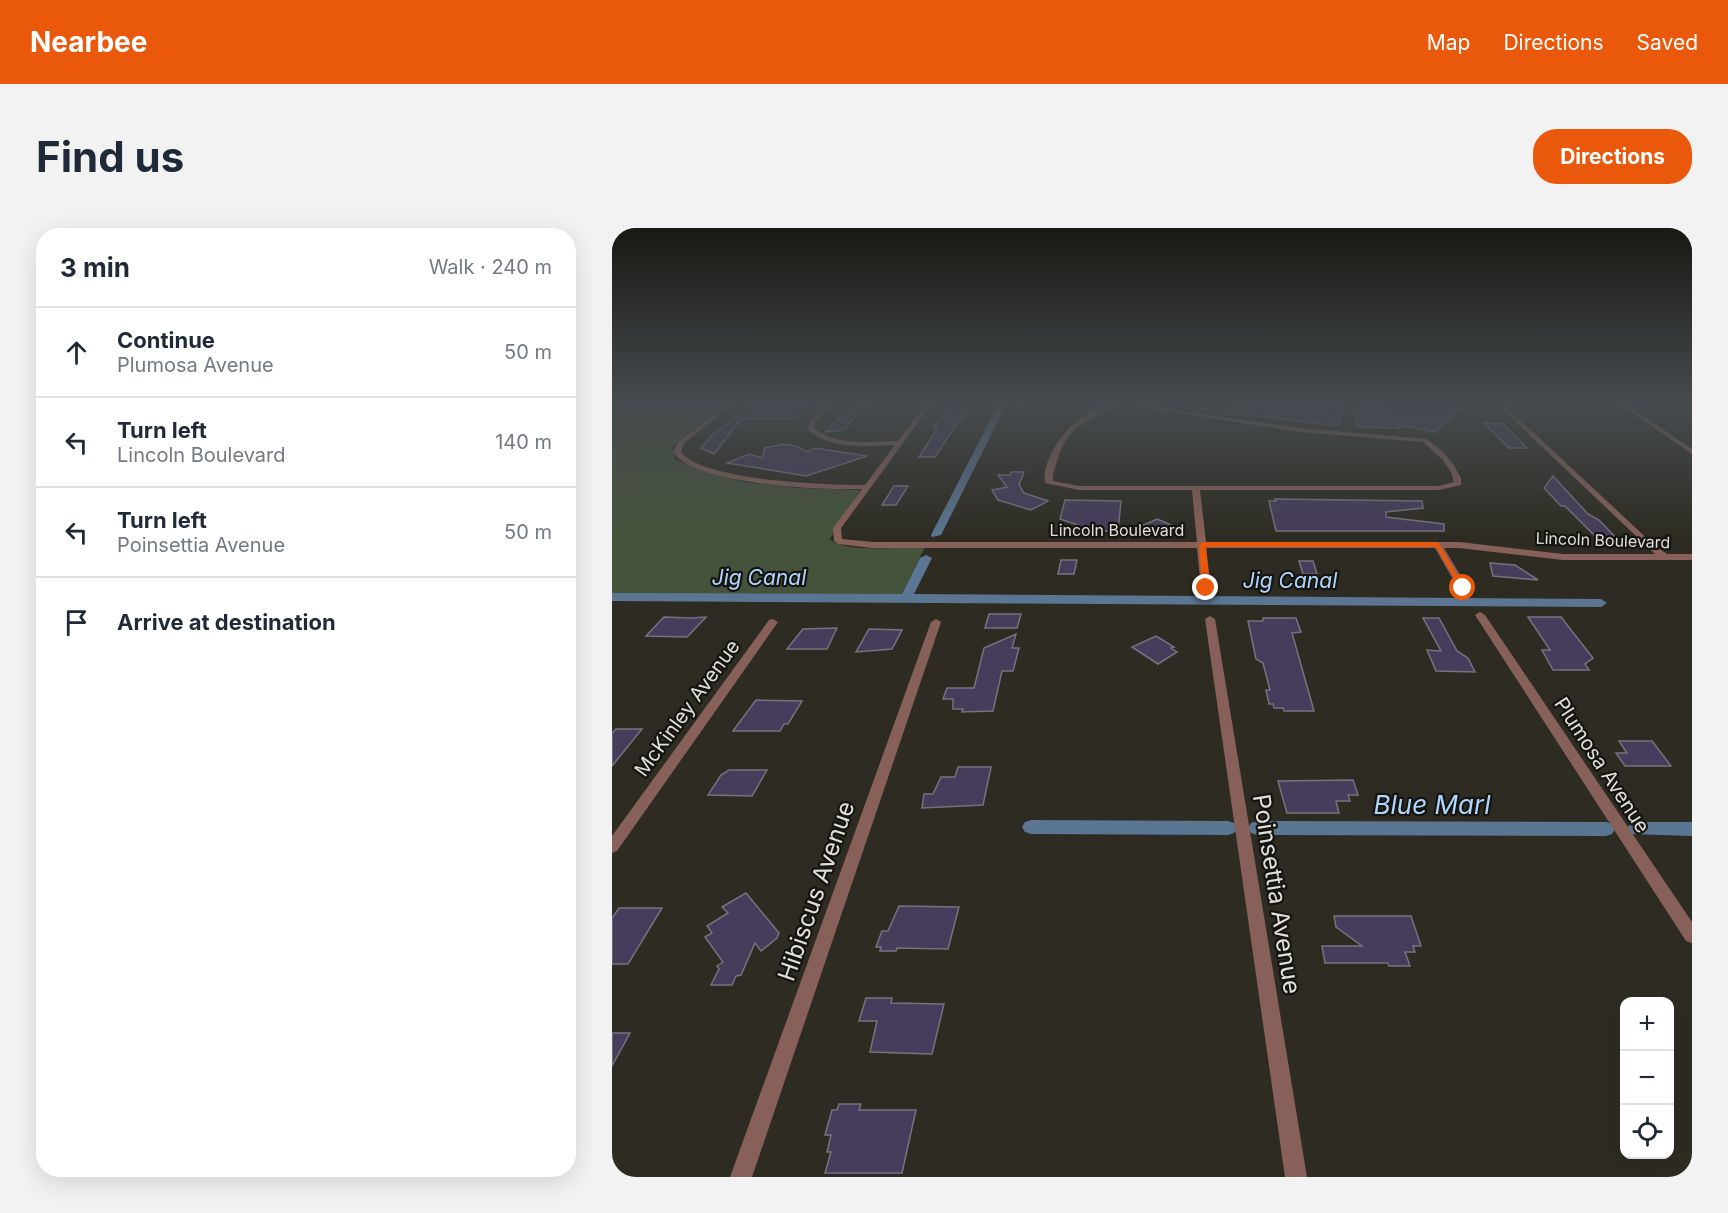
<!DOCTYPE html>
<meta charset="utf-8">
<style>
body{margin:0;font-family:Inter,sans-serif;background:#f2f2f3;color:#1f2937}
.controls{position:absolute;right:18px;bottom:18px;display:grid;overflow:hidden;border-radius:12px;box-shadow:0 6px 24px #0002}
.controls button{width:54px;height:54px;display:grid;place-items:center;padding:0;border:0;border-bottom:2px solid #e0e1e3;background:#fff;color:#1f2937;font:30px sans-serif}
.stop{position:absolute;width:18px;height:18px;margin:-14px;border:4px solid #ea580c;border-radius:50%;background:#fff}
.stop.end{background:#ea580c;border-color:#fff;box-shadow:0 2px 6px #0008}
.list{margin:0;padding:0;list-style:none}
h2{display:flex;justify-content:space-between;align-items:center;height:78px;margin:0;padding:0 24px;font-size:26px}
h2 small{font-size:20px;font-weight:400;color:#747a83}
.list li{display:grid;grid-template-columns:39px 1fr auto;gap:18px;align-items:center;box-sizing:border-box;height:90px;padding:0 24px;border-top:2px solid #e0e1e3}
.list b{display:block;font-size:22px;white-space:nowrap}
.list p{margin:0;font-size:20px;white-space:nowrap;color:#747a83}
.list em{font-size:20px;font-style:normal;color:#747a83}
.icon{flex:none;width:33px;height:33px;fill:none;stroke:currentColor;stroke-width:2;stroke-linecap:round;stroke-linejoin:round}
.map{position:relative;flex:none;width:1080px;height:949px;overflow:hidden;border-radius:24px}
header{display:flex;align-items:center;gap:36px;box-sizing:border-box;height:84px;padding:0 30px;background:#ea580c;color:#fff}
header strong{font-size:28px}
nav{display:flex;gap:33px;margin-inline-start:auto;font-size:21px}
.intro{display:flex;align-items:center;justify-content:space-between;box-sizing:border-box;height:144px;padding:0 36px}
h1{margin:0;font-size:42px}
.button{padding:15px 27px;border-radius:24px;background:#ea580c;color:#fff;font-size:21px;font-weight:700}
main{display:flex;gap:36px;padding:0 36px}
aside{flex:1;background:#fff;border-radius:24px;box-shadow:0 6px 24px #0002}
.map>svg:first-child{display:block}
</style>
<header>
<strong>Nearbee</strong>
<nav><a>Map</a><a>Directions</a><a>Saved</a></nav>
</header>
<div class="intro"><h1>Find us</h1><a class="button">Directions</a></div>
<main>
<aside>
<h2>3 min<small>Walk · 240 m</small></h2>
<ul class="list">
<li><svg class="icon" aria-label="ahead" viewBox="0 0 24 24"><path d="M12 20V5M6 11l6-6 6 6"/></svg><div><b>Continue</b><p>Plumosa Avenue</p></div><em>50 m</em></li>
<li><svg class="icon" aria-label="left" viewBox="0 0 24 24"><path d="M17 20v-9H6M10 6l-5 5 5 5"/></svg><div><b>Turn left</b><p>Lincoln Boulevard</p></div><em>140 m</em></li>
<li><svg class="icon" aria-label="left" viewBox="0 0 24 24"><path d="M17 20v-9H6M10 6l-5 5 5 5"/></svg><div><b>Turn left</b><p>Poinsettia Avenue</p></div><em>50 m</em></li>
<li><svg class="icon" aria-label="arrive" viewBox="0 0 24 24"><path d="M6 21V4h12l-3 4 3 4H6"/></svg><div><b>Arrive at destination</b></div></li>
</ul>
</aside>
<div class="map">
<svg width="1080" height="949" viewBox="0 0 1080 949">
<rect width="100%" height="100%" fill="#2e2c22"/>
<!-- green -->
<path fill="#45533c" d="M0,177H114L71,209L60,220L63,232L131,254L186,260L248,262L218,311C229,325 294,319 313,319L287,372L0,370Z"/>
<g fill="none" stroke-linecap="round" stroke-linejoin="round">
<!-- canal -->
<g fill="#5b7692" fill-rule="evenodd">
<polygon points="386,177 394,177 329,307 320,309 319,307"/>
<polygon points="314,327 320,330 302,366 989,371 995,375 989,379 0,373 0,365 290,366 308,330"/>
<polygon points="419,592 616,593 622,595 625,600 622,605 616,607 419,606 413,604 410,599 413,594"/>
<polygon points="645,593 994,594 1000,596 1003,601 1000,606 994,608 645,607 639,605 636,600 639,595"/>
<polygon points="1024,594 1080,594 1080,608 1018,606 1015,601 1018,596"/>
</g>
</g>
<!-- building -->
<g fill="#463c5b" stroke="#76737e" stroke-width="1.5">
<polygon points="194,177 179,191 129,191 102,226 89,220 101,206 140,178"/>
<polygon points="240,177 253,177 232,202 213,204"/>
<polygon points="614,177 696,177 732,181 725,198 614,184"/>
<polygon points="742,180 777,181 847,181 823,204 787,197 788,200 745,199"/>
<polygon points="336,182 354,182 323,229 307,229 325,201 322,198"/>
<polygon points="872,195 891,196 915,220 897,220"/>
<polygon points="171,216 184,218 196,224 203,220 255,228 194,248 115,235 137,226 150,230 153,220"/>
<polygon points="399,244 412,244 407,257 412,265 436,273 419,282 386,272 380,262 395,259 386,247 398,247"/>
<polygon points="941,248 976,286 987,292 1010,316 991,316 953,278 949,278 932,260"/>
<polygon points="282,258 296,258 284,277 270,277"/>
<polygon points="663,271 810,273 811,280 774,284 774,289 832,296 832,303 664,303 657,273 664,273"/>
<polygon points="453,272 509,273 506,303 465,303 466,297 448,291"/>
<polygon points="545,291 559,297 540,305 527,299"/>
<polygon points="449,332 465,332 462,346 446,346"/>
<polygon points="687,333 701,333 705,346 691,346"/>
<polygon points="878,335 903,337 926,352 881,348"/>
<polygon points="377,386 409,386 405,400 373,400"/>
<polygon points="52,389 78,390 94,389 75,409 34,408"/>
<polygon points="916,389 949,389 981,430 973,436 977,442 941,442 930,422 938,422"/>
<polygon points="651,390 684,390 689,404 680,405 702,483 672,483 671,480 662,480 661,476 657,476 654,462 658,462 651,435 644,431 636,393 651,393"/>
<polygon points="811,390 827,390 845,423 856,430 863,444 824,443 815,422 829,423"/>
<polygon points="225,400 215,421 175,421 191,401"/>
<polygon points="257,401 290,402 280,421 244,424"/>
<polygon points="404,406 400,420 407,420 401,443 390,443 381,483 350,484 351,481 341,481 341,471 331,471 335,460 362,460 372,420"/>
<polygon points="544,408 562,419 559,420 565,424 546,436 520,419"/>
<polygon points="144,472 190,473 176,496 172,496 168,503 121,503"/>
<polygon points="4,501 30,501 0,538 0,505"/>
<polygon points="1007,513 1040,513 1059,538 1013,538 1004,525 1015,525"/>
<polygon points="346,539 379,539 371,577 310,580 312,566 321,566 329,549 343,549"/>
<polygon points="117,542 155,542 140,568 96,567 109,547"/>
<polygon points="741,552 746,567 736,567 738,573 724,573 727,585 675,585 666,553"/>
<polygon points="134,665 167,705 165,710 149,723 143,715 129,747 124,748 120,757 99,757 107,741 105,738 111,734 93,709 100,705 95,698 116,685 110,679"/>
<polygon points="287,678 347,679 336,721 285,720 284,723 268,723 269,719 264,719 270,703 276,703"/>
<polygon points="7,680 50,680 16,736 0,736 0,690"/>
<polygon points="722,688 799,688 809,718 801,718 803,724 793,724 798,738 777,738 776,735 713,735 710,718 750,718 724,699"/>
<polygon points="254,770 280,770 279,775 332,776 320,826 258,824 265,793 247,793"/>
<polygon points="0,805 18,805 0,838"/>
<polygon points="227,876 249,876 247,882 304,882 290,945 213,945 219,924 215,924 219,907 213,907 220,882 225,882"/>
</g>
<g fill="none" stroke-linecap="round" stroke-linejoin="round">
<!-- street -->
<g fill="#876159" fill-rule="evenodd">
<path d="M115,177H121L72,215L69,224C91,253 216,257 253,257L283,217C254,218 219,222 196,202L198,192L214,177H220L203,194L202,200C224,219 259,213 286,213L313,177H319L229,300L230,311L260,314H585L580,262H467L433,255C429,222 472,173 505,177C478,195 458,193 446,230C444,238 440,245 441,253L467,258H827L842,254L839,244L831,232L811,214L688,204L514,177H527L688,200L815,211L830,223L841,236L849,250V257L827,262H588L594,314H847L951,326H1043L886,177H892L1042,317L1055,326H1080V332H951L847,320H832L856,360L851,363L846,360L823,320H594L599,360L594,363L589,360L585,320H260L226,316L222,313L221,300L250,261C211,262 82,257 61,224L67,213Z"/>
<polygon points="1009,177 1015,177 1080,221 1080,226"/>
<polygon points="868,384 873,387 1080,694 1080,715 1074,713 863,387"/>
<polygon points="598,388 603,391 695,949 673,949 593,391"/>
<polygon points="161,391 166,394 5,623 0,625 0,608 157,392"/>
<polygon points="324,391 329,394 140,949 118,949 319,394"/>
</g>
</g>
<!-- sky -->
<linearGradient id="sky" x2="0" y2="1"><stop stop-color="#191813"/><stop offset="0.57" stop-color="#464b4f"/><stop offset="1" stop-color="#464b4f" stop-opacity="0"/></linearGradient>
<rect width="1080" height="309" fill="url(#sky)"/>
<!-- route -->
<polygon fill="#ea580c" points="826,314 854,362 849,362 824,319 594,319 598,360 594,362 590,360 587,317 591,314"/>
<g text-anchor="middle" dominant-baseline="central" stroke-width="4.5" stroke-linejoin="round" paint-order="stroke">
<!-- far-street labels -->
<g font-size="16" fill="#e1dfd9" stroke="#151410">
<text x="505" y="302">Lincoln Boulevard</text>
<text transform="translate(991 312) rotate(2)">Lincoln Boulevard</text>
</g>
<!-- street labels -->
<g font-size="20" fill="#e1dfd9" stroke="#151410">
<text transform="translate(75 480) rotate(-54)">McKinley Avenue</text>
<text transform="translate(990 537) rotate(57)">Plumosa Avenue</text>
</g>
<!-- water labels -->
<g font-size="21" font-style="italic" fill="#b0d6fd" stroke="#151410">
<text x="147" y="349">Jig Canal</text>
<text x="678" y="352">Jig Canal</text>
</g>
<!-- near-street labels -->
<g font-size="24" fill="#e1dfd9" stroke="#151410">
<text transform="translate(204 663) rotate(-71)">Hibiscus Avenue</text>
<text transform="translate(665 666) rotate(81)">Poinsettia Avenue</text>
</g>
<!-- near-water labels -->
<g font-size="26" font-style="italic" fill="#b0d6fd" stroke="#151410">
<text x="820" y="576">Blue Marl</text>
</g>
</g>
</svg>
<div class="controls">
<button>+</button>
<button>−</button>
<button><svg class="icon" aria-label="locate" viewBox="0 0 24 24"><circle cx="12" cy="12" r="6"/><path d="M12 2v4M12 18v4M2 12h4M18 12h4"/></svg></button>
</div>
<div class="stop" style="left:851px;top:360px"></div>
<div class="stop end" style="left:594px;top:360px"></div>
</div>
</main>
